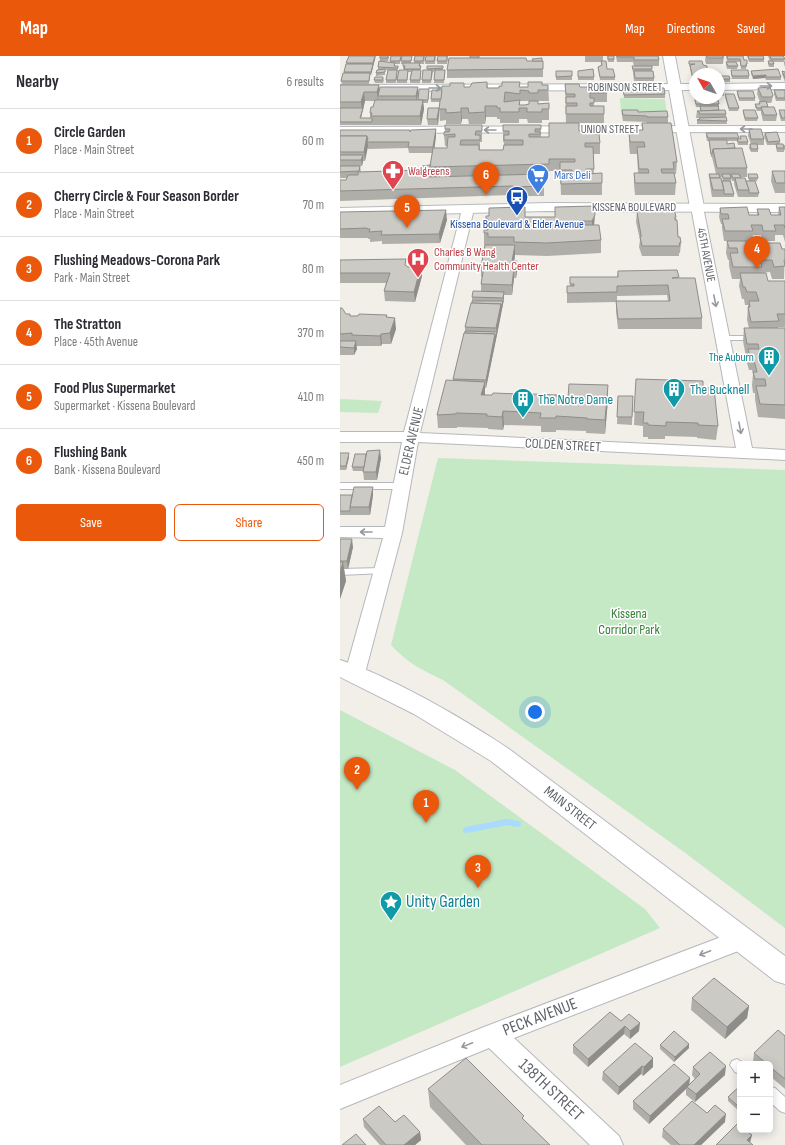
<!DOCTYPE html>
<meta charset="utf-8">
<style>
body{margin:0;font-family:"Sofia Sans Condensed",sans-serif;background:#f2f2f3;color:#2b2b33}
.controls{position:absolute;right:12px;bottom:12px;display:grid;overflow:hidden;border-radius:6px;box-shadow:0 2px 10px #0003}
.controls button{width:36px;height:36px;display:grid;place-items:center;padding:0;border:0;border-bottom:1px solid #e1e1e2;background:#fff;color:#2b2b33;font:20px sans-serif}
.compass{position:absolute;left:349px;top:12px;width:36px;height:36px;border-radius:50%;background:#fff;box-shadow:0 2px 10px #0003;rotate:310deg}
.you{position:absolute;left:195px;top:656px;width:14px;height:14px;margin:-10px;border:3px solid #fff;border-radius:50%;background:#1a73e8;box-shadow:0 0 0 6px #1a73e833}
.badge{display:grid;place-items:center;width:26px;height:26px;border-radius:50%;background:#ea580c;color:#fff;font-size:13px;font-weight:700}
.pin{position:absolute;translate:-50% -33px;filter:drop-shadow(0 1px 2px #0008)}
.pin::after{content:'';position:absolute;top:21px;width:14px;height:12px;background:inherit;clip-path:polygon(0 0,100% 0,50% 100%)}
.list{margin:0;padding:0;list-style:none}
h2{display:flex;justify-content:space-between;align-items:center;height:52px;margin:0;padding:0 16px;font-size:17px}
h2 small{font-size:13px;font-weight:400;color:#7c7c81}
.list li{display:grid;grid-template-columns:26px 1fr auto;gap:12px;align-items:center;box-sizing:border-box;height:64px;padding:0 16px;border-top:1px solid #e1e1e2}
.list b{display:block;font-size:15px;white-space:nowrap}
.list p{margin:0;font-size:13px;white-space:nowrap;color:#7c7c81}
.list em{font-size:13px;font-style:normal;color:#7c7c81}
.actions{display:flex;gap:8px;padding:12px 16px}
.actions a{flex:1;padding:9px 0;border:1px solid #ea580c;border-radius:6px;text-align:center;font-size:14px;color:#ea580c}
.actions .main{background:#ea580c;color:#fff}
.map{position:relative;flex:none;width:445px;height:1089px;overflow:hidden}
header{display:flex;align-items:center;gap:24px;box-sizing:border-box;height:56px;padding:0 20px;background:#ea580c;color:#fff}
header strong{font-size:19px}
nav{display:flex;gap:22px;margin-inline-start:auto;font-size:14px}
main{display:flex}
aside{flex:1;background:#fff}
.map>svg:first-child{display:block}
</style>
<header>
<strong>Map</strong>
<nav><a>Map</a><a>Directions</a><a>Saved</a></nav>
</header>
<main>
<aside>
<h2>Nearby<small>6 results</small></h2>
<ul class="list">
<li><span class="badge">1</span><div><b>Circle Garden</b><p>Place · Main Street</p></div><em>60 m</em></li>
<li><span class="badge">2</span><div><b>Cherry Circle &amp; Four Season Border</b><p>Place · Main Street</p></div><em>70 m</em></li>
<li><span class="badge">3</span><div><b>Flushing Meadows-Corona Park</b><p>Park · Main Street</p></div><em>80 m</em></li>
<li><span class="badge">4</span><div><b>The Stratton</b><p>Place · 45th Avenue</p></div><em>370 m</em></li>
<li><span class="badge">5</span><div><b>Food Plus Supermarket</b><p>Supermarket · Kissena Boulevard</p></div><em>410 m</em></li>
<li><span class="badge">6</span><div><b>Flushing Bank</b><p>Bank · Kissena Boulevard</p></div><em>450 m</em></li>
</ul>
<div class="actions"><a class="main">Save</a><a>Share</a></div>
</aside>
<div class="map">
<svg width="445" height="1089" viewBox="0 0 445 1089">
<rect width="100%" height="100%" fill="#f1efe8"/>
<!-- green -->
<g fill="#c5e8c5">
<polygon points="280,42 325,43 327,59 281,59"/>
<polygon points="0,343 42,345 38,357 0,356"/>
<path d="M98,402L445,414V872L344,796L103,624C80,613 69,608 51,589Z"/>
<polygon points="0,654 115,714 305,853 320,872 0,1011"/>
</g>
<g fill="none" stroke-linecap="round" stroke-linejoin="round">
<!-- stream -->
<polyline stroke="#aadaff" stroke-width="6" points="126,774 167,766 178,768"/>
<!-- service casing -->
<g stroke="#b5b8bc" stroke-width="2">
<g id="service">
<polygon points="379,280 416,280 420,282 416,284 382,284 378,282"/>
<polygon points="0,427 61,427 66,430 61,433 0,433"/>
<polygon points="42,512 47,515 45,517 0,519 0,513"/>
<polygon points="397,1003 405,1008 400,1008 400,1018 395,1016 390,1009 392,1005"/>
<polygon points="430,1031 435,1032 445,1041 445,1057 440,1055 430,1046"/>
</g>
</g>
<!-- minor casing -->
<g stroke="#b5b8bc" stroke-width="2">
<g id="minor">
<polygon points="445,27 445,33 379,34 379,28"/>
<polygon points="355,28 355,34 0,35 0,29"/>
<polygon points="445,70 445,76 0,77 0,71"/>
<polygon points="357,147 362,148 363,151 412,392 445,394 445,404 78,386 62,477 25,617 22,622 15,624 8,622 5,617 43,482 0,481 0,471 45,471 62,386 0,386 0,376 64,376 123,150 133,150 134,153 80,377 396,392 351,151 352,148"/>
<polygon points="402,873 411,876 414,883 411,890 174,982 279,1080 283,1089 250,1089 149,992 0,1053 0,1029 144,971"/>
</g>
</g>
<!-- tertiary casing -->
<g stroke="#b5b8bc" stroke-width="2">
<polygon id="tertiary" points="323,0 335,0 364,151 362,154 357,155 352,154 350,151"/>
</g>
<!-- secondary casing -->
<g stroke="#b6babf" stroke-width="2">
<g id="secondary">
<polygon points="208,147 445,148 445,156 208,155 0,160 0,152"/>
<path d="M0,604C20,610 38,619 57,628C95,647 133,669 169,693L445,900V928L435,925L151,705L74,658L0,621Z"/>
</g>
</g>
<!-- service -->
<use href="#service" fill="#fff" fill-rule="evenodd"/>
<!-- minor -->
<use href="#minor" fill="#fff" fill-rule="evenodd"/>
<!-- tertiary -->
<use href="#tertiary" fill="#fff" fill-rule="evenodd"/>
<!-- secondary -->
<use href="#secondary" fill="#fff" fill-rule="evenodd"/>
</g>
<!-- wall -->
<g fill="#afaea9" fill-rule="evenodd">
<polygon points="9,0 36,0 31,19 30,19 29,28 2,28 1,25"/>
<polygon points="49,0 48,5 41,5 50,6 50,5 61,0 60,8 55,8 55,10 58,10 58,13 56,27 46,27 46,24 48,14 45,14 45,19 36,20 36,17 38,13 38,11 40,5 40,2"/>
<polygon points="62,0 72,0 71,7 74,7 75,0 85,0 84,8 80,8 81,17 80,27 70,27 70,24 71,16 68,16 67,27 57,27 57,24 64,14 64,13 63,13 63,8 61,8"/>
<polygon points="86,0 96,0 95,8 85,8"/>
<polygon points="98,0 108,0 107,8 97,8"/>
<polygon points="245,0 263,0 263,5 267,13 275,21 275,24 260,24 258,11 261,9 261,6 245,6"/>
<polygon points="267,0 274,0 274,6 268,6"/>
<polygon points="276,0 318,0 319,4 319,10 312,10 312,15 314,22 314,25 294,25 293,16 292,13 292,10 294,10 293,6 277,6"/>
<polygon points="366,0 384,0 383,8 366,8 365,4"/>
<polygon points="386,0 403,0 404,4 407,8 407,11 406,11 406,13 401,13 400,6 396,6 398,10 397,13 387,13 386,9 386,6 387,6"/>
<polygon points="407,0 423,0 424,3 424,6 409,6"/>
<polygon points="428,0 443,0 445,3 444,5 445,5 445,11 444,8 444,6 433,6 434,8 434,11 429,11 428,8 428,5 430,5"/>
<polygon points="140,2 187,5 203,5 203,21 107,22 107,14"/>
<polygon points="349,5 362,5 355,18 355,26 353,26 349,8"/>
<polygon points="87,10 103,10 103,14 105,14 104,27 94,27 95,15 93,16 91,27 82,27 82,24 87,14"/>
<polygon points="253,13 254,24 238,24 238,15"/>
<polygon points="391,14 409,20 409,23 392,23 391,17"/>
<rect x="216" y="15" width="16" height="9"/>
<polygon points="411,15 441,21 441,24 426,24 425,22 413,23 411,18"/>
<polygon points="442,15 445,16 445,26 442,18"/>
<polygon points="380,20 390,23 390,26 381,26 380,23"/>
<polygon points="34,24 44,24 43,27 35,27"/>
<path d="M147,26L148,32L188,31L208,29L209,45H198V48L209,47V64H202V67H188L187,63H179V67H160V63H157V61H146L145,68H129L128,63H122L121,68H106V64L100,65L99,53L100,46H91V43L102,34L124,31H130ZM180,45H189V48L185,49H180Z"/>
<path d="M225,28L240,31L267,37V46H254V50L264,58V67H239V75L252,78L260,87V98H253L254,117L262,127V139H221L220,115H209V119L203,120L204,130V140H173V139L0,145V124H6L7,122H0V74L70,75L96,73V80L94,92H107V90H105L104,79L105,73L142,69V86H140V94H163L164,86H163V75L201,69V81H209L226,67ZM28,90V93L68,92L69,97H92L90,109L82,114L21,116L20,110H22L23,105H25Z"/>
<path d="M0,29L40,33L78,31V37L77,44L89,36L88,47H83L84,53L81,69H0ZM25,45H35L33,51L30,57V62H21Z"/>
<polygon points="283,32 325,38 325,42 284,42"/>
<polygon points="418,32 433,39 432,45 431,47 427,47 428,51 437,59 436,65 423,65 421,57 421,55 417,55 415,51 415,48 419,48 419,46 420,46 417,38"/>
<polygon points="379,33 384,37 384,40 379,40"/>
<polygon points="434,34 445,34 445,45 436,45 434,38"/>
<polygon points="397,35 415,42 415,45 399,45 397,38"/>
<polygon points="385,38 399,52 398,55 389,55 385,41"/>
<polygon points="354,39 378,42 379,48 379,51 378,51 379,54 386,58 387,68 357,68 357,64 359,63 359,62 356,62 357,55 360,55 360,51 356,51 354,42"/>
<polygon points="99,52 99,58 98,69 88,69 87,63"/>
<polygon points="282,54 298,56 328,61 328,67 337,106 336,118 334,118 336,127 335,139 295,139 294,129 294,117 298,117 297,98 290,98 289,89 289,78 294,78 294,74 302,74 302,67 307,67 306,66 283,65 282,60"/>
<polygon points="403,54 418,62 417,65 405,65 403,57"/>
<polygon points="439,54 445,54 445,65 441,65 439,57"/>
<polygon points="409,73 424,83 424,89 417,89 418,93 418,96 411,96 409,92 410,88 411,88 408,80"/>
<path d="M366,77L399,82V83H400V80L408,86V89H398L397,85H387V88L395,92L407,112V121H400L401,122L406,125H409L408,121V118L418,122L417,125H415L419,137L418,141H398L394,128V125H392L391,122V125L394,138V141H372L370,129L369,118H376L372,101H371L369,85H367L366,80ZM380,121H382L383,125H382Z"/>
<polygon points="425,77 440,85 440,88 444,92 444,89 445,89 445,95 444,93 444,96 437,96 436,92 436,89 427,89 424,80"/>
<polygon points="432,115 445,115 445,137 435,137 431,125"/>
<polygon points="254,150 254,169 261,184 261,197 207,200 175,199 174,205 177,205 177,215 176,222 174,222 172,239 164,239 164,243 146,332 145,332 145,339 179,344 191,344 217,341 268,343 265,378 246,377 246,375 216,374 216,376 201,376 201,370 164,369 163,374 148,373 148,372 117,371 117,372 98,372 97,359 113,324 125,275 125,271 132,247 132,241 141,235 141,228 142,221 141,221 141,211 145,189 144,189 144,174 147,174 146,160 185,161 215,161"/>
<polygon points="439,151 445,151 445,186 443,179 435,179 435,185 422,185 421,179 413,179 412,185 384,185 382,172 382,168 381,168 379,161 380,152 409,159 417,159 417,153 431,159 438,159"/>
<polygon points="298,154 336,161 338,181 341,187 340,197 339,197 339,200 302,200 299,191 300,184 296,166 297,156 298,156"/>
<polygon points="0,156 107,164 100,187 42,188 42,185 30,186 30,183 28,183 28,182 0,182"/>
<polygon points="387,185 419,193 426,193 427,187 442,193 445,193 444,223 432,223 430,216 421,217 428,225 445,225 445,271 438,271 438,272 445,272 445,363 418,361 415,343 415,337 413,337 412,329 413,318 412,314 409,314 407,307 408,301 406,301 403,285 404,272 409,272 407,264 408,249 405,249 404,243 402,243 399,230 400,223 392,223 389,210 389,204 388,204 386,197"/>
<polygon points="0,204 66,210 68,211 82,220 75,246 45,245 44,235 46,227 0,227"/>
<path d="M278,215L338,222L362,262V273H278L276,255V246L227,247V230H230V221H277ZM327,239L328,245H277V240Z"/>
<polygon points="0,252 6,258 10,258 10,260 47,259 47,261 56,273 51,288 42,288 41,290 16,290 17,293 14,299 0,299"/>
<polygon points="296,323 363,332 378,370 376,384 357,382 357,381 325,380 325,383 308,383 308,381 303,381 303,370 294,369"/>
<polygon points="278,340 293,340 292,369 277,368"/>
<polygon points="0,397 9,401 6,414 0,414"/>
<polygon points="26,398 41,402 37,424 24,424 23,415 13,415 12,411"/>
<polygon points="0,439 33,439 30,459 0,459"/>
<polygon points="0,483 13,491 8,513 4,513 6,525 0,543"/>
<polygon points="352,942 409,950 407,962 385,983 351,954"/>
<polygon points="281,965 299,975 290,983 284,978 248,1011 233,997 233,989"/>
<polygon points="445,980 445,1033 430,1020 430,1008 416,1008 413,1006 414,997"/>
<polygon points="320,989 349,992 334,1006 320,993"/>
<polygon points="313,1002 313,1011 303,1020 301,1018 278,1039 262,1024 263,1016"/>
<polygon points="353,1011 385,1019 355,1046 346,1039 346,1033 309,1068 293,1053 293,1045 350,1022 349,1028 355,1023 352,1019"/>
<polygon points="400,1030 400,1056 388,1045 388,1041"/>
<polygon points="88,1033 184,1064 210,1089 126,1089 90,1051"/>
<polygon points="367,1057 385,1066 361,1089 331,1089 322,1081 323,1073"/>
<polygon points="23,1063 55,1066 80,1076 81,1084 75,1089 40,1089 24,1071"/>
</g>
<!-- shaded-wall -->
<g fill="#8f8d8a">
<polygon points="35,0 35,3 33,10 33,7"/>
<polygon points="33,8 33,11 31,19 31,16"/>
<polygon points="426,19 425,22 413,23 413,20"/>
<polygon points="39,29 40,37 38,40 38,45 37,36"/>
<polygon points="78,31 78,37 77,46 76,40"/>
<polygon points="24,36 25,45 20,66 20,62 22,55 21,46"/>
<polygon points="83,44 84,53 81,69 80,60"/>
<polygon points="145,50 146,61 145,68"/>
<polygon points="99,52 99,58 98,69 97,63"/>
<polygon points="121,52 122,63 121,68"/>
<polygon points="96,73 96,80 94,97 93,91"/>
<polygon points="27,80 28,90 25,105 24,96"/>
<polygon points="23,99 23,105 22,110 21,104"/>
<polygon points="106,154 107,164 100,187 99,178"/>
<polygon points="255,159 254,171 252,177 252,165"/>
<polygon points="175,189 175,199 173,215 172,205"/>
<polygon points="177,205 177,215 176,222 176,212"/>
<polygon points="81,210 82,220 75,246 74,236"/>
<polygon points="174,212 174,222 172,239 172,229"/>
<polygon points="164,236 164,243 157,279 156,272 161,248 163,246"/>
<polygon points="55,262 56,273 51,288 50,277"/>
<polygon points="157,276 157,279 146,332 146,324 155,278"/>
<polygon points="41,278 42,288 41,290 40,280"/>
<polygon points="16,285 17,293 14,299 14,292"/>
<polygon points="145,326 145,339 141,339"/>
<polygon points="268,329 268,343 265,378 265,364"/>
<polygon points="163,355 164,369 163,374 162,361"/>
<polygon points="40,394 41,402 37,424 36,416"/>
<polygon points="9,397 9,401 6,414 6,410"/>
<polygon points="33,431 33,439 30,459 29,451"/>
<polygon points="12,483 13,491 8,513 7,505"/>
<polygon points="3,506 6,525 0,543 0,517"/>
<polygon points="409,950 407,962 385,983 387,971"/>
<polygon points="300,967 299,975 290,983 290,975"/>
<polygon points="285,970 284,978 248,1011 248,1003"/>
<polygon points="349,988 349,992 334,1006 335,1001"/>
<polygon points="313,1002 313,1011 303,1020 304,1011"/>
<polygon points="302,1010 301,1018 278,1039 279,1031"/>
<polygon points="386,1010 385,1019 355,1046 356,1038"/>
<polygon points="350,1022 349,1030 347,1031 346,1033 309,1068 310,1060"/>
<polygon points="386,1058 385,1066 361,1089 354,1089"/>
<polygon points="80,1076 81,1084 75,1089 64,1089"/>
<polygon points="412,1079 410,1087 407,1084"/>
</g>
<!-- building -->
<g fill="#cccac5" stroke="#8f8d8a">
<polygon points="9,0 35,0 33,7 6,7"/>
<rect x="40" y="0" width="8" height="2"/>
<polygon points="51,0 61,0 60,5 50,5"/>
<polygon points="62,0 72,0 71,5 61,5"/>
<polygon points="75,0 84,0 83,5 74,5"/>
<polygon points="86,0 95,0 94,5 85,5"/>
<polygon points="98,0 107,0 107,5 97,5"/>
<rect x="130" y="0" width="9" height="2"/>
<rect x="268" y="0" width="6" height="3"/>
<polygon points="277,0 318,0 319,4 294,4 294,1 277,1"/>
<polygon points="366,0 383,0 383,2 367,2"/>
<polygon points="387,0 403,0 404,4 407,4 407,8 406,8 406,10 401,10 400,3 388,3"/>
<polygon points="408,0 423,0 424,3 409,3"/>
<polygon points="430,0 443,0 445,3 431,3"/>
<polygon points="109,2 186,2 187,5 203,5 203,13 107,14"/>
<polygon points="202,2 202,5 193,5 192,3"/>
<polygon points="39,5 55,7 54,10 58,10 58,12 38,11"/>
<polygon points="261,5 266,5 267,13 273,13 275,21 260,21 258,11 262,9"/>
<polygon points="349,5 362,5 363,9 367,10 367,13 369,13 370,17 372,16 373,18 355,18 355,23 353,23 350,9 355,8 349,8"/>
<polygon points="428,5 433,5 434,8 429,8"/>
<polygon points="386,6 396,6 398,10 388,10"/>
<polygon points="63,7 80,7 79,10 81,10 80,13 64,13 65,10 63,10"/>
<polygon points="6,8 33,8 31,16 4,16"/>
<polygon points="87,10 103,10 103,12 87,13"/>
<polygon points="292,10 312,10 312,13 293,13"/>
<polygon points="45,13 45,16 36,17 37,14"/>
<polygon points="253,13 254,21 238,21 238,15"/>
<polygon points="438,13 441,21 426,21 426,19 413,20 411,15"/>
<polygon points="48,14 57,14 56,24 46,24"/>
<polygon points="59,14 68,14 67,24 57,24"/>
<polygon points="72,14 81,14 80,24 70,24"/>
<polygon points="83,14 92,14 91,24 82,24"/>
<polygon points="95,14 105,14 104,24 94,24"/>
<polygon points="391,14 408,14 409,20 392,20"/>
<polygon points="216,15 232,15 232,20 216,21"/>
<polygon points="294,15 313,15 314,22 295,22"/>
<polygon points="442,15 445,16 445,22"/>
<polygon points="3,17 30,17 29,25 1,25"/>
<polygon points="380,20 389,20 390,23 381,23"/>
<polygon points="35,21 43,21 43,24 34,24"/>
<polygon points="147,26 147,32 159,32 159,30 162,30 162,26 180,26 179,31 188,31 188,26 202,26 202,29 208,29 208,34 198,34 198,37 189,37 189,35 180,34 180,38 165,36 164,46 180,44 179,49 185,49 189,48 189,45 198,45 198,48 209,47 209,53 202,53 202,56 187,56 187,52 179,52 179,56 160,56 160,52 157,52 157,50 145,50 145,56 129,57 128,52 121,52 121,56 106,57 106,53 99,53 102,30 110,30 110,27 124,27 124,31 130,31 132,27"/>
<polygon points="225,28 239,28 240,31 267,31 267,37 250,37 250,42 254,42 254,47 250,47 250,50 264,50 264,58 226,58 226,50 237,50 237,47 226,47 226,41 235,41 235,38 226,38"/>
<polygon points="0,29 39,29 37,36 24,36 21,46 0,46"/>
<polygon points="40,31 78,31 76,40 38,40"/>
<polygon points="430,31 433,39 432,41 422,41 418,32"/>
<polygon points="283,32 324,32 325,38 284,39"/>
<polygon points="79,33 89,33 88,44 78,44"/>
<polygon points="379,33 383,33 384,37 379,37"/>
<polygon points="92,34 102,34 101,43 91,43"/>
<polygon points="434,34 445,34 445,42 437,42"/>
<polygon points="397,35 413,35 415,42 399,42"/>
<polygon points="385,38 394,38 399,52 389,52"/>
<polygon points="35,44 83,44 80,60 31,60 32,57 30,57 31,51 33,51"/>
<polygon points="355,44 378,44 379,48 356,48"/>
<polygon points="426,45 428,51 421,51 421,52 417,52 415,48 420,48 419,46"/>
<polygon points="360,50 378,50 379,54 361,55"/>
<polygon points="421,51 434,51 437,59 424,59"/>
<polygon points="0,52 23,52 20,62 32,62 32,66 0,66"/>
<polygon points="88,52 99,52 97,63 87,63"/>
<polygon points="282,54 298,54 298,56 327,55 328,61 307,61 307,60 283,59"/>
<polygon points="385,54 386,58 360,58 359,56 357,55"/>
<polygon points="403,54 415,54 418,62 405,62"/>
<polygon points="439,54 445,54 445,62 442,62"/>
<polygon points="386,61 387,65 357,64 360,63 359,62"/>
<polygon points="209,67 239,67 239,75 252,75 252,78 259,78 260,87 245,87 245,91 253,91 254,113 246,113 247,118 262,117 262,127 221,128 220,118 232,118 232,114 220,114 220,106 235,106 235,103 209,103 209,108 90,111 93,92 107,92 108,81 115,81 115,78 104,79 104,76 109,76 110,73 105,73 105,69 142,69 142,75 136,75 135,79 140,79 140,84 121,84 120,89 139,89 139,94 163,94 164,89 183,89 183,84 164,84 164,79 169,79 169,75 163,75 163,69 201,69 201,73 195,73 195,76 200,76 200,78 189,78 189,81 209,81"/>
<polygon points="302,67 331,67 337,106 333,106 334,113 321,113 322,117 334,117 336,127 295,127 294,117 309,117 308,113 299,113 297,91 305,91 304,86 290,86 289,78 294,78 294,74 303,74"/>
<polygon points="96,73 93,91 68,91 69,86 27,86 28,82 27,82 27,80 0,80 0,74 70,74 70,76 71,74"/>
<polygon points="409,73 421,73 424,83 411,83"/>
<polygon points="437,76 440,85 428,86 425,77"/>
<polygon points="366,77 397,77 399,82 368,82"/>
<polygon points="0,80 27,80 24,96 0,96"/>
<polygon points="400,80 406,80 408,86 398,86 397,83 401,83"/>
<polygon points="369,84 387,84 387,88 394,87 395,92 373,93 372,98 371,98"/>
<polygon points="410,88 417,88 418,93 411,93"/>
<polygon points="436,88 443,88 444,92 437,92"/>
<polygon points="402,92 407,112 377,112 373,93"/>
<polygon points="0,99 23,99 21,104 0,104"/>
<polygon points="90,109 89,121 203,118 204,130 173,131 173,130 0,135 0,124 6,124 8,119 18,119 18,116 82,114 82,110"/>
<polygon points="0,110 20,110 19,115 0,116"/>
<polygon points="432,115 445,115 445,127 436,127"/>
<polygon points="369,118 379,118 380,122 370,122"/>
<polygon points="382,118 390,118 391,122 383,122"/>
<polygon points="391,118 399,118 401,122 393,122"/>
<polygon points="408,118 417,118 418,122 409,122"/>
<polygon points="370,122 381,122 384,134 373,134"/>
<polygon points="395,122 405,122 409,134 398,134"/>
<polygon points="382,125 390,125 394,138 384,138 384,134"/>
<polygon points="406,125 415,125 419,137 409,137 409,134"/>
<polygon points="254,150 255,159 252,165 240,165 240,169 259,169 261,184 207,187 174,186 174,181 148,181 148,177 144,177 144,174 148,174 148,171 158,171 158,166 148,166 148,163 146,163 146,160 149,160 149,152 185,151 185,161 215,161 215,151"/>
<polygon points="407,151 409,159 419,159 417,153 429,153 431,159 441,159 439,151 445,151 445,172 444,169 434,169 436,175 423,175 422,169 411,169 413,175 385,175 382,163 389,163 388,158 381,158 380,152"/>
<polygon points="334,153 336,161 335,161 335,164 337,164 338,181 340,181 341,187 339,187 340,190 302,190 300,181 301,181 301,179 297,156 298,156 298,154"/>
<polygon points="106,154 99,178 41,179 42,175 29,176 30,173 27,173 27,172 0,173 0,156"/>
<polygon points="387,185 417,185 419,193 428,193 427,187 440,187 442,193 445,193 445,204 444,204 445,210 434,211 432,204 420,204 422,211 393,211 390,197 398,197 397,192 389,192"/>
<polygon points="145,189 175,189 172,205 177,205 176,212 174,212 172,229 141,228 144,211 141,211"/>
<polygon points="66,203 65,209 68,211 81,210 74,236 44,235 50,217 0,217 0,204"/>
<polygon points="337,214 339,221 332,222 355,222 362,262 278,263 276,245 330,245 328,229 277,230 277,236 227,237 227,230 234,230 234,228 230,228 230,221 278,221 278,215"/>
<polygon points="400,217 426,217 428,225 445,225 445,258 437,258 439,265 411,266 408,251 410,251 409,245 419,245 416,236 407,236 405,231 403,231"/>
<polygon points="133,235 164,236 163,242 132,241"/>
<polygon points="132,245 163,245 161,251 161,248 132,247"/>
<polygon points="131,247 161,248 156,272 125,271"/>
<polygon points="0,252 2,252 6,258 10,258 10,260 18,260 19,258 47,259 46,261 55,262 50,277 41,278 40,280 12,279 12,277 0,278"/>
<polygon points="404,272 445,272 445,349 420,348 416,330 426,330 425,323 415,323 413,316 417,316 413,300 410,300 408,293 419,293 418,288 407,288"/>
<polygon points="125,275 157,276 155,282 155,278 125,277"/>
<polygon points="124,277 155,278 146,324 113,323"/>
<polygon points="0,285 16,285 14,292 0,291"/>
<polygon points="296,323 363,325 363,332 374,332 378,370 358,369 358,367 326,366 326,370 308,369 308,367 303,367 304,356 294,356"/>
<polygon points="106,324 145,326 141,339 152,339 153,337 179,338 178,343 191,344 191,338 217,339 217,341 228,342 229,328 268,329 265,364 247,363 247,362 216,360 216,362 200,362 201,357 163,355 162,361 147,360 147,358 116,357 116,358 97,359"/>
<polygon points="278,340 293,340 292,361 277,361"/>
<polygon points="40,394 36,416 23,416 27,395"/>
<polygon points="0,397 9,397 6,410 0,410"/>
<polygon points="15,398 26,398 24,411 12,411"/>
<polygon points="14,431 33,431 29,451 10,451"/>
<polygon points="0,439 12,439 10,451 10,455 0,455"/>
<polygon points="0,483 12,483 7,505 0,505"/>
<polygon points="0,506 3,506 0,517"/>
<polygon points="374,922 409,950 387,971 352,942"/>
<polygon points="270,956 281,965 289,958 300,967 290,975 285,970 248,1003 233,989"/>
<polygon points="438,974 445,980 445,1023 430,1011 430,1008 427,1008 414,997"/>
<polygon points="334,975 349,988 335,1001 320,989"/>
<polygon points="295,987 313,1002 304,1011 302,1010 279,1031 263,1016"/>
<polygon points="370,996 386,1010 356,1038 347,1031 360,1018 353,1011"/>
<polygon points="126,1002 184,1060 182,1062 210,1089 142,1089 88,1033"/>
<polygon points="334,1008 350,1022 310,1060 293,1045"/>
<polygon points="400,1030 400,1052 388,1041"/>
<polygon points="352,1045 367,1057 375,1049 386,1058 354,1089 340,1089 323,1073"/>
<polygon points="39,1050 55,1066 64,1059 80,1076 64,1089 46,1089 23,1063"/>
<polygon points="398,1067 400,1069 400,1074 405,1074 412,1079 407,1084 413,1089 376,1089"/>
<polygon points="16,1078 26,1089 2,1089"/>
</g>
<!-- one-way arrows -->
<defs><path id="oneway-shaft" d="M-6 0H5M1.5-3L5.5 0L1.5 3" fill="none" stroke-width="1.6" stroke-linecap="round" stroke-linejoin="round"/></defs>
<g stroke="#979a9d">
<use href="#oneway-shaft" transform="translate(426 30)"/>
<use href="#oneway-shaft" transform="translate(95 32)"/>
<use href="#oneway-shaft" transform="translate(406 73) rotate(180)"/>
<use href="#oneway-shaft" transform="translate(150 74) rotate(180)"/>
<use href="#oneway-shaft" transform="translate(375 245) rotate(79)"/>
<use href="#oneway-shaft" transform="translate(400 372) rotate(79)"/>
<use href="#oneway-shaft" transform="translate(26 476) rotate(-180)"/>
<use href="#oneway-shaft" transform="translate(365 897) rotate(159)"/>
<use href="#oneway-shaft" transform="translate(127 989) rotate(158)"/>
</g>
<!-- icons -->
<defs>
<g id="pharmacy-pin" transform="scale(1.15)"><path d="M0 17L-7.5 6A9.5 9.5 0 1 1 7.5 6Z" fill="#e0444e" stroke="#fff"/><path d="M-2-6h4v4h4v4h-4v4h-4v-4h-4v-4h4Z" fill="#fff"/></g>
<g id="supermarket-pin" transform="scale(1.15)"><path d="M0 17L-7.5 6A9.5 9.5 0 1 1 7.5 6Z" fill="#3f7fe0" stroke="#fff"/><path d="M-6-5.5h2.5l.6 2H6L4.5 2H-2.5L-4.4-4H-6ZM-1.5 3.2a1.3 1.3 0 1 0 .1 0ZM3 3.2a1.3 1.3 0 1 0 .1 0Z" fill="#fff"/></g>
<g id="bus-pin" transform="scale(1.15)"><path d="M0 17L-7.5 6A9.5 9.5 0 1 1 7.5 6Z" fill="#1a4fb4" stroke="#fff"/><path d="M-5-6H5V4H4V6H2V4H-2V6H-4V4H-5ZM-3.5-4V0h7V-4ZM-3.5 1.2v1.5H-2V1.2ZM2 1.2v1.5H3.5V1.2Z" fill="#fff"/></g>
<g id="hospital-pin" transform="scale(1.15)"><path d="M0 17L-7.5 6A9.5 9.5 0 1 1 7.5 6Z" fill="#e0444e" stroke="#fff"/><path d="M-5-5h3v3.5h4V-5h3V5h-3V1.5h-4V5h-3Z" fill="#fff"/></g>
<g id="building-pin" transform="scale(1.15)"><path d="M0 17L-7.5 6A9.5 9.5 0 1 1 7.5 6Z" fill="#0f9aa8" stroke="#fff"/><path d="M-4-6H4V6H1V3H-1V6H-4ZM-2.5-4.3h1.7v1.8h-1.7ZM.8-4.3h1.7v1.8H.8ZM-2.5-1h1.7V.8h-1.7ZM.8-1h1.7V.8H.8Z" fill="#fff"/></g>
<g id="sight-pin" transform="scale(1.15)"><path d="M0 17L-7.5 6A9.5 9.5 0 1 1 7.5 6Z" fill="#0f9aa8" stroke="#fff"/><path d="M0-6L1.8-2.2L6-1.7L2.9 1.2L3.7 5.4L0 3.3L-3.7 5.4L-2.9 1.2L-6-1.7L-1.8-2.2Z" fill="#fff"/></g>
</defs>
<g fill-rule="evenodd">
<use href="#pharmacy-pin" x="53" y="115"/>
<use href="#supermarket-pin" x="198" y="119"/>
<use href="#bus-pin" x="177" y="141"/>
<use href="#hospital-pin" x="78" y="203"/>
<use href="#building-pin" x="429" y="301"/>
<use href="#building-pin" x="334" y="333"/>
<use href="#building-pin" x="183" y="343"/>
<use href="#sight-pin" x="51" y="846"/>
</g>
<g text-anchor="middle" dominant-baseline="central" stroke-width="3" stroke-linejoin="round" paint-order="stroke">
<!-- far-street labels -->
<g font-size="12" fill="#5f6368" stroke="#fff">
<text x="285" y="31">ROBINSON STREET</text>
<text x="270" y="73">UNION STREET</text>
<text x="294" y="151">KISSENA BOULEVARD</text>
<text transform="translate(366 199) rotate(79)">45TH AVENUE</text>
</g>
<!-- far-health labels -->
<g font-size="12" fill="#be3a42" stroke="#fff" text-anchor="start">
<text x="68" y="115">Walgreens</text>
<text x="94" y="196">Charles B Wang<tspan x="94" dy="14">Community Health Center</tspan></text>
</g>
<!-- far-shop labels -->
<g font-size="12" fill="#366cbe" stroke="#fff" text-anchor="start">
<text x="214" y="119">Mars Deli</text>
</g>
<!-- far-transit labels -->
<g font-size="12" fill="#164399" stroke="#fff">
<text x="177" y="168">Kissena Boulevard &amp; Elder Avenue</text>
</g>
<!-- far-culture labels -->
<g font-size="12" fill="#0d838f" stroke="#fff" text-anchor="end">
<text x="414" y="301">The Auburn</text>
</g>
<!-- culture labels -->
<g font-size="14" fill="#0d838f" stroke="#fff" text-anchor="start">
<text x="350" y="333">The Bucknell</text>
<text x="198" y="343">The Notre Dame</text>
</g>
<!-- street labels -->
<g font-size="14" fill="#5f6368" stroke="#fff">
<text transform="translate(71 385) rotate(-77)">ELDER AVENUE</text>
<text transform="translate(223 389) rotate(3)">COLDEN STREET</text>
<text transform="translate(230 752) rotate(38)">MAIN STREET</text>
</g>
<!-- park labels -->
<g font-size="14" fill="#348238" stroke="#fff">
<text x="289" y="557">Kissena<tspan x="289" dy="16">Corridor Park</tspan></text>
</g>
<!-- near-culture labels -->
<g font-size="17" fill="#0d838f" stroke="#fff" text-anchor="start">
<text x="66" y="846">Unity Garden</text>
</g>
<!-- near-street labels -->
<g font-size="17" fill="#5f6368" stroke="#fff">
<text transform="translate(200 961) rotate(-21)">PECK AVENUE</text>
<text transform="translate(211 1034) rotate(43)">138TH STREET</text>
</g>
</g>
</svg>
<div class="controls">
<button>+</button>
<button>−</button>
</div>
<svg class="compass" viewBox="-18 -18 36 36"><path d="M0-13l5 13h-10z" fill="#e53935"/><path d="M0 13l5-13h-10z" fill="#7c7c81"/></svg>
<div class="you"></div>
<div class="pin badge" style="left:86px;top:767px">1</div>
<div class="pin badge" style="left:17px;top:734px">2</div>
<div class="pin badge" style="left:138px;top:832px">3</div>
<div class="pin badge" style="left:417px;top:213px">4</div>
<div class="pin badge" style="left:67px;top:172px">5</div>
<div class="pin badge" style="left:146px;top:139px">6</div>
</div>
</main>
